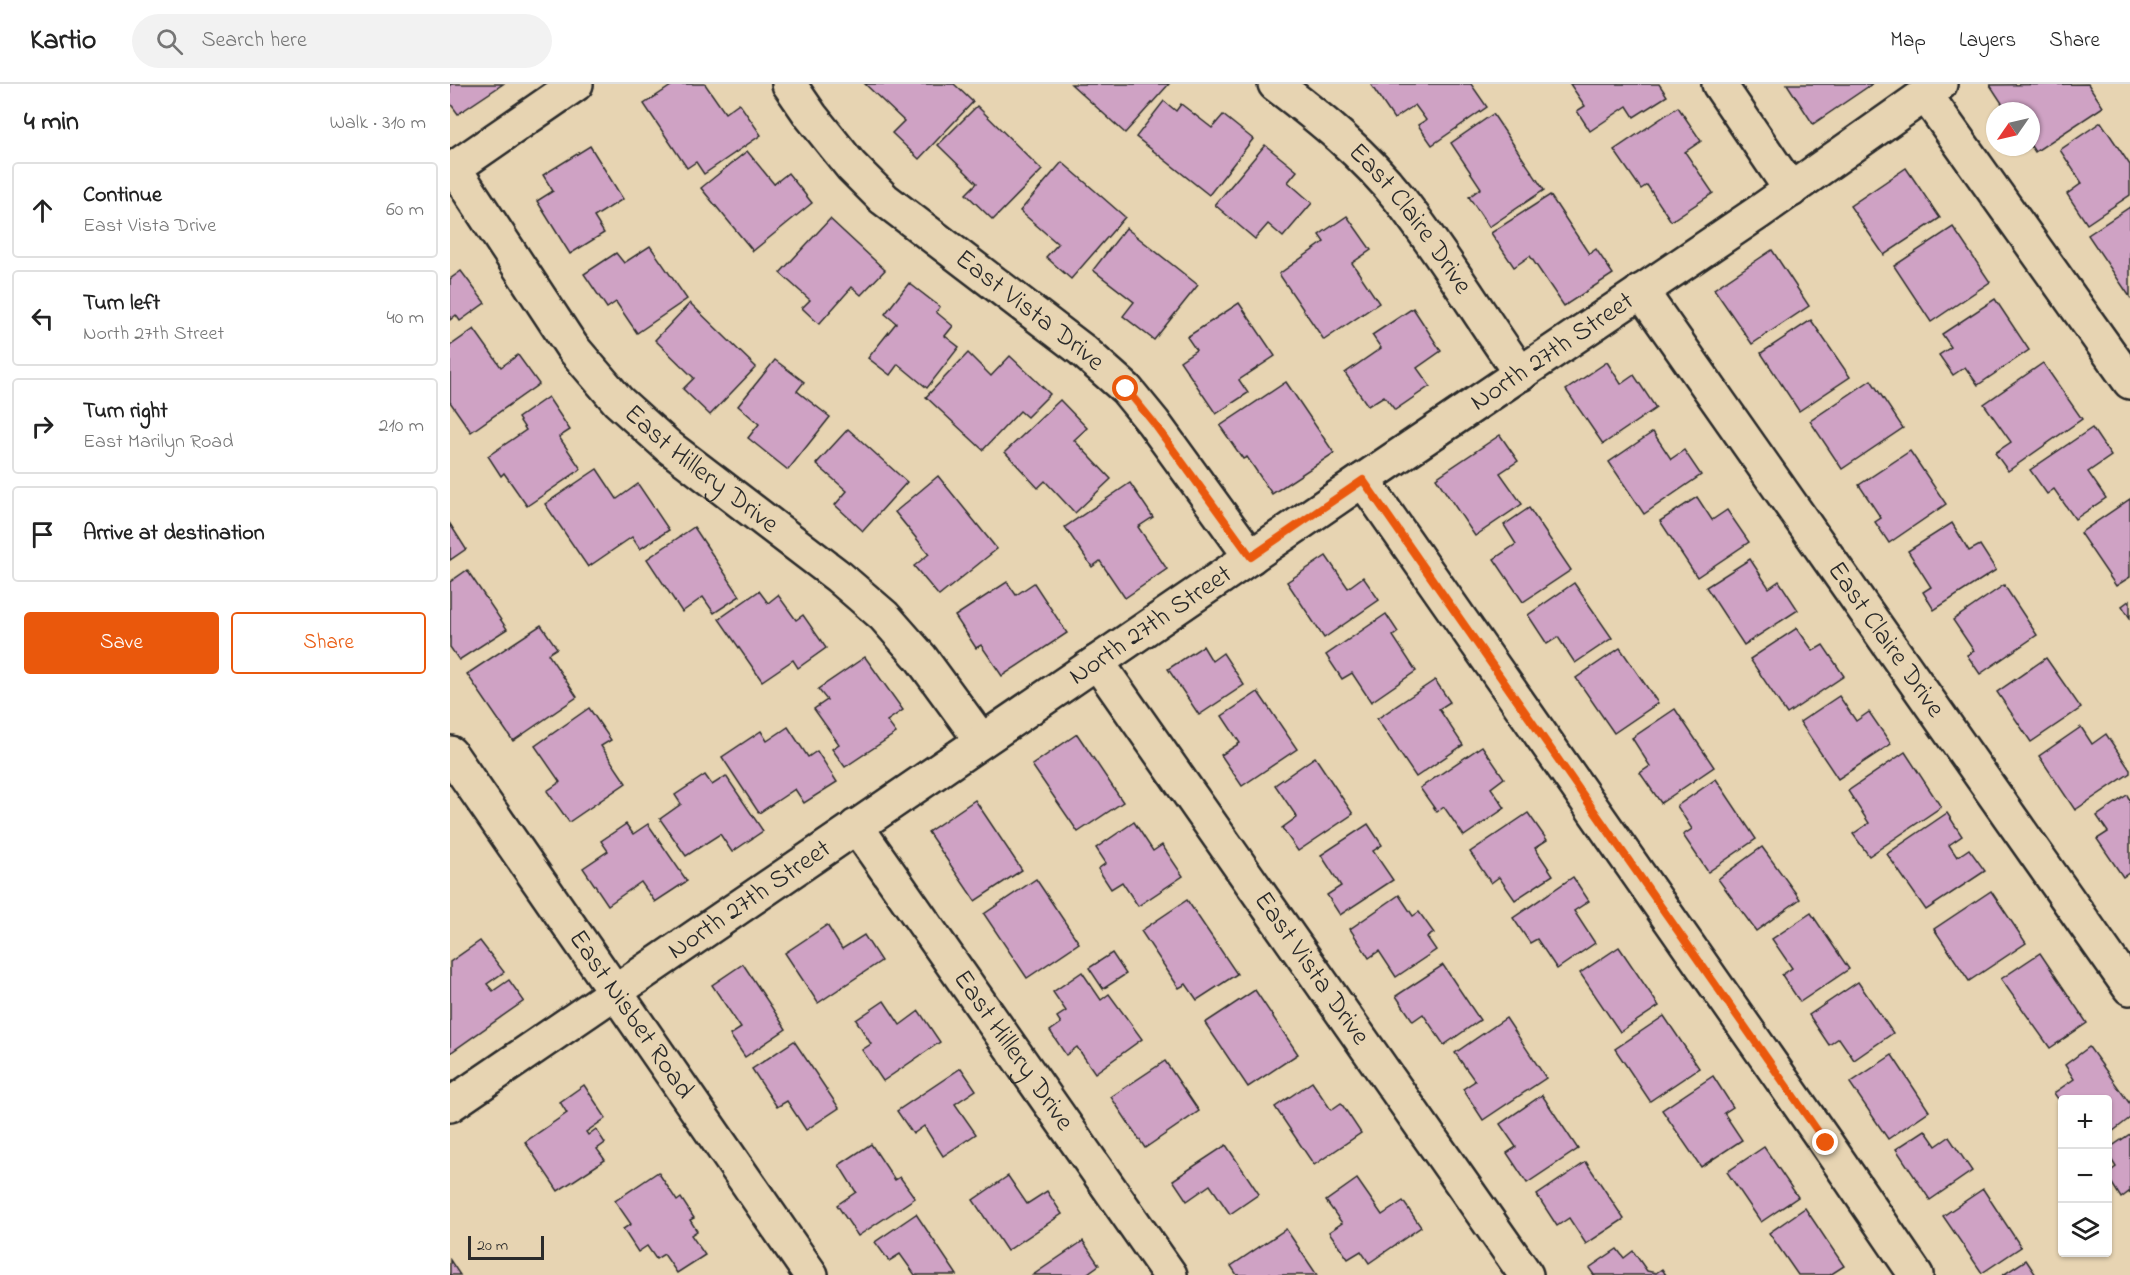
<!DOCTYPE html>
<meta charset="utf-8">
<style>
body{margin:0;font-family:"Indie Flower",sans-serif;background:#f2f2f2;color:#222}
.controls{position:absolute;right:18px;bottom:18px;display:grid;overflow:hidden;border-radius:6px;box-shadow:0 2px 4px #0004}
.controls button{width:54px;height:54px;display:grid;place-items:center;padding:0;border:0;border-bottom:2px solid #e0e0e0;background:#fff;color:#222;font:30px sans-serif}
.compass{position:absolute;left:1536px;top:18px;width:54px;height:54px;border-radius:50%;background:#fff;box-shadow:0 2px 4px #0004;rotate:236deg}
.scale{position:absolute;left:18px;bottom:15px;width:76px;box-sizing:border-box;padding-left:6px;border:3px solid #2b2b2b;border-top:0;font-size:16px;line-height:21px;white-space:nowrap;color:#2b2b2b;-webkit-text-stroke:4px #e7d4b2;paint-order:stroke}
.stop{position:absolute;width:18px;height:18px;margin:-14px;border:4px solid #ea580c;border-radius:50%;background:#fff}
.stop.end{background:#ea580c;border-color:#fff;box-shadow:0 2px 6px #0008}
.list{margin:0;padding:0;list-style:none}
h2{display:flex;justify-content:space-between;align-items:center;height:78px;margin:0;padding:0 24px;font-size:26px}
h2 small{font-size:20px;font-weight:400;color:#767676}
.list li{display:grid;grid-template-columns:39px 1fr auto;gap:18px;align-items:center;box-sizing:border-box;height:96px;margin:0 12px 12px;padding:0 12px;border:2px solid #e0e0e0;border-radius:6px}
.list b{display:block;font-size:22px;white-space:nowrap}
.list p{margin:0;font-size:20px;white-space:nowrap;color:#767676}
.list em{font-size:20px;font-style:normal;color:#767676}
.actions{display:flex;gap:12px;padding:18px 24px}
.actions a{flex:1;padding:14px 0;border:2px solid #ea580c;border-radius:6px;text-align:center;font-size:21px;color:#ea580c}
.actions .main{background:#ea580c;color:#fff}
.icon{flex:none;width:33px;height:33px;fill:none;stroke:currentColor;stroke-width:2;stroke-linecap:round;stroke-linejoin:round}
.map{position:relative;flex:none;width:1680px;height:1191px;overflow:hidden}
header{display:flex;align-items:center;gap:36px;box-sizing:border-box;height:84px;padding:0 30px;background:#fff;border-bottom:2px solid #e0e0e0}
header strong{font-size:28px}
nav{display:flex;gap:33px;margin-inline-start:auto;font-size:21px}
.search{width:420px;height:54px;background:#f2f2f2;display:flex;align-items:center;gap:15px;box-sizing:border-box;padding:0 21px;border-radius:33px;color:#767676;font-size:22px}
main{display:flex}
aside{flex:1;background:#fff}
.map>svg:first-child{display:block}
</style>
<header>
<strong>Kartio</strong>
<div class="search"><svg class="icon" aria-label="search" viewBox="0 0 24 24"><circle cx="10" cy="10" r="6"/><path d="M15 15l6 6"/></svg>Search here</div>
<nav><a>Map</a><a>Layers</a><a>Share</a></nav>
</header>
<main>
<aside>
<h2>4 min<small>Walk · 310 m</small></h2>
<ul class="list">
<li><svg class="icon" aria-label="ahead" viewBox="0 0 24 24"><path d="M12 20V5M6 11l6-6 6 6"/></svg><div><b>Continue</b><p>East Vista Drive</p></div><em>60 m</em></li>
<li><svg class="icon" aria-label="left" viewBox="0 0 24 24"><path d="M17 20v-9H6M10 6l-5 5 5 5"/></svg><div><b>Turn left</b><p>North 27th Street</p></div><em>40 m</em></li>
<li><svg class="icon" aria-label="right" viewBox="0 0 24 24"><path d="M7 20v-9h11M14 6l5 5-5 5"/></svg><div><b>Turn right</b><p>East Marilyn Road</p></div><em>210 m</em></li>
<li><svg class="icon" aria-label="arrive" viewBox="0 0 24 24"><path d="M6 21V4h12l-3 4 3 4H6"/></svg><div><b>Arrive at destination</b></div></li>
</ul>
<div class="actions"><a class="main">Save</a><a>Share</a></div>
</aside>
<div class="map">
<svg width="1680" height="1191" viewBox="0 0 1680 1191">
<rect width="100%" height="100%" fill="#e7d4b2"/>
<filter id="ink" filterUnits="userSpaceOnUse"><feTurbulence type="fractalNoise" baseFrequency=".0167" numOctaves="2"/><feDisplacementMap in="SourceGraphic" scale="12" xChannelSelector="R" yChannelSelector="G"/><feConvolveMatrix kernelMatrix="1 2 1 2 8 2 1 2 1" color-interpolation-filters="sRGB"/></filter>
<g filter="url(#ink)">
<!-- building -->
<g fill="#cfa2c4" stroke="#2b2b2b" stroke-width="1.5">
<polygon points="0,0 53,0 8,30 0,19"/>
<polygon points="224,0 255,0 275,29 289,19 311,51 254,90 246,78 237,84 194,20"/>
<polygon points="415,0 504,0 523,18 469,75 442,49 454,37"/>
<polygon points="621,0 719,0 675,49"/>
<polygon points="922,0 1021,0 1037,23 982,61 968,41 976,36 965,21 944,35 921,1"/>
<polygon points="1120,0 1209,0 1217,12 1184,33 1177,22 1140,47 1127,27 1135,22"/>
<polygon points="1337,0 1422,0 1363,40"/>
<polygon points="1638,0 1653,23 1585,68 1581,62 1581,27 1557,27 1540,1"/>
<polygon points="714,17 726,27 731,20 762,44 773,31 803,55 759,111 686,53"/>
<polygon points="527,22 592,86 543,136 516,110 527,99 488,61"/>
<polygon points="1228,23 1251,57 1235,68 1263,109 1221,137 1197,101 1191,105 1164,66"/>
<polygon points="1043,30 1094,106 1039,143 1019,113 1031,104 1001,59"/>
<polygon points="1651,38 1680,81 1680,111 1637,140 1617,110 1632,99 1610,66"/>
<polygon points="815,61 847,87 838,98 862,119 833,153 818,140 805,155 765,121"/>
<polygon points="140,62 173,115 144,133 154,149 120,170 87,117 103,107 93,91"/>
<polygon points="297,67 324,100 338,89 362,119 303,167 251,104"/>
<polygon points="612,78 675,133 621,195 596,173 608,160 570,127"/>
<polygon points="1456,84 1490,134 1434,171 1400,122"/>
<polygon points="1100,111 1139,170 1146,165 1163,190 1114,222 1080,172 1064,183 1041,149"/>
<polygon points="1680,123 1680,213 1638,151"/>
<polygon points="897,132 921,166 902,179 929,219 874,256 829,190 874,158 869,151"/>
<polygon points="380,135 435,186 411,211 402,203 369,240 352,224 360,216 330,189"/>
<polygon points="1503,143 1540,198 1481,238 1444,182"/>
<polygon points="676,144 748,201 704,256 673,232 684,218 643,186"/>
<polygon points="200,162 237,215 187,249 166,218 157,224 134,190 166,169 174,179"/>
<polygon points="1322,166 1359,222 1302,260 1264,205"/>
<polygon points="11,187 35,219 10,237 6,231 0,236 0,195"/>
<polygon points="459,199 490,223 486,228 503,242 495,252 509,263 477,304 448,280 440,291 418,274 446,239 435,230"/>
<polygon points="1545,215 1579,266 1528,301 1515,283 1503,291 1489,271 1501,263 1492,250"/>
<polygon points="240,219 306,283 260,331 233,305 244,294 205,256"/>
<polygon points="789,219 825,272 789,296 798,309 766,330 730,277 746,266 737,253"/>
<polygon points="963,224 991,267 967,284 980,302 945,326 934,312 918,322 895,289 931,264 922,251"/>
<polygon points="1361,236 1400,293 1349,327 1311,269"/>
<polygon points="24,245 51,283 68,271 89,300 21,348 0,318 0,262"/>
<polygon points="518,269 541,292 560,272 600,310 577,333 570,327 533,366 476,313"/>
<polygon points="325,276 354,298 347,307 380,333 338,386 298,354 309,340 288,322"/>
<polygon points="1157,278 1171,300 1184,291 1206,324 1153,360 1116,306"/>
<polygon points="1593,279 1632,335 1558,387 1545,369 1561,358 1534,320"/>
<polygon points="1421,296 1453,344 1392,385 1360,337"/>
<polygon points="836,298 884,369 822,410 797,373 793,375 770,342"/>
<polygon points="98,313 120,346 109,353 131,385 77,422 54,389 51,392 38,372 76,346 68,334"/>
<polygon points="610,316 637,344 624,356 661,395 625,429 595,397 588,404 555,368"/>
<polygon points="1642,344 1661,372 1638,388 1656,414 1625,435 1604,405 1597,410 1580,386"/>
<polygon points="398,345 457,398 413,447 385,421 397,407 366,380"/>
<polygon points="1203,348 1221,375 1234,366 1251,391 1194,430 1159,378"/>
<polygon points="1050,351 1068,377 1050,389 1072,420 1025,452 986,394"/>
<polygon points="1460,367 1496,420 1439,459 1425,438 1431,434 1409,401"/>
<polygon points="147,385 167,415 188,400 219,446 190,465 182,453 138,483 95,420"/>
<polygon points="488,392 547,465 489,512 464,482 479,470 445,428"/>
<polygon points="680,399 703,433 688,443 717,485 675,514 650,477 642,483 615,443"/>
<polygon points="1247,413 1262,436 1277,426 1299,458 1247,493 1210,437"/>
<polygon points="1680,415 1680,493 1666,502 1630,449"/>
<polygon points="1079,424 1121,486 1073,518 1044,475 1066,460 1054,441"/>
<polygon points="1502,439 1519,467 1530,461 1546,486 1484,526 1473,508 1481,503 1458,467"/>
<polygon points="0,440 16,465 0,476"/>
<polygon points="244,443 290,512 264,529 253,513 232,528 197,475"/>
<polygon points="876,472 898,504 913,493 929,516 874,554 837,498"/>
<polygon points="1300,475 1319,504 1329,497 1348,526 1294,561 1256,503"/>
<polygon points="17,486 57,545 9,576 0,563 0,498"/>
<polygon points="557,498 566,511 584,499 617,549 552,592 531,561 526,564 505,532"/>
<polygon points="1124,499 1162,554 1125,579 1108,553 1097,560 1078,531"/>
<polygon points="1554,501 1587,551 1530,590 1517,571 1524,567 1503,536"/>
<polygon points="309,507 318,519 328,511 346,536 353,531 376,564 348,584 343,576 312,597 269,535"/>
<polygon points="1680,516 1680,534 1672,522"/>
<polygon points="936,530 948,548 943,552 966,587 921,618 902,589 892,595 876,571"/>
<polygon points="91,541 107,564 98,570 127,613 63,657 17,590"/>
<polygon points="1347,544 1363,567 1373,561 1394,592 1337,630 1300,575"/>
<polygon points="753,562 762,577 773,569 794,601 749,631 718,585"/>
<polygon points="1170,564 1208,619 1164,649 1126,594"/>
<polygon points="415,573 453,626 437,637 446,649 395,683 382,665 389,660 364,625 377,616 368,605"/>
<polygon points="1596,574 1631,624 1581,658 1547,608"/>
<polygon points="985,596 1000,618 989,625 1013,661 966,693 927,635"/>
<polygon points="808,608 847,665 792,702 771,671 790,659 772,632"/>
<polygon points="1389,612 1406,637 1419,628 1441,660 1388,695 1350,638"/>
<polygon points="139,624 161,656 151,662 176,699 119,738 97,707 110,698 85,662"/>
<polygon points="1225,625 1264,683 1211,719 1190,689 1200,682 1182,654"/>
<polygon points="338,643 358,673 367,667 387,698 354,719 345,705 309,729 272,673 311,647 317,657"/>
<polygon points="1631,643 1642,660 1656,650 1680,686 1680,689 1625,726 1589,672"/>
<polygon points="627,650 673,718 628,748 582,681"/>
<polygon points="1032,662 1054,694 1041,704 1055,724 1014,752 994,723 987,728 970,704"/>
<polygon points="1455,668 1491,723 1419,772 1403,750 1419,739 1398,707"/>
<polygon points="865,673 903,730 848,767 832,744 847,733 825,701"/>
<polygon points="255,691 262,701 276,692 313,747 282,768 270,750 236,772 210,735 231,720 225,711"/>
<polygon points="1266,695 1306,755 1258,788 1233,751 1242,745 1227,722"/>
<polygon points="1677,711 1680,716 1680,788 1673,793 1647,755 1658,748 1647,732"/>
<polygon points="525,716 572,786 525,817 478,748"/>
<polygon points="1078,729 1097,756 1085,764 1103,791 1065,816 1049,793 1041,799 1020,768"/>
<polygon points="1497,729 1512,752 1499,761 1507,773 1519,765 1535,787 1476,826 1437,770"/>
<polygon points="684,738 703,767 712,761 733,792 688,822 672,798 661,805 648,785 656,779 646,764"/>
<polygon points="176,740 183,750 198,740 237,797 205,818 191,798 158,821 133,784 158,767 151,757"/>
<polygon points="918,740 932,761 923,767 943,796 890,831 877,811 891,802 871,771"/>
<polygon points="1312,763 1350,815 1306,847 1268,795"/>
<polygon points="1123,793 1139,817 1124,827 1145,859 1107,885 1087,855 1080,859 1063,834"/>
<polygon points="586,795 629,859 577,894 534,830"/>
<polygon points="1541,807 1576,859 1519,897 1484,845"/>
<polygon points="949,811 963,832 969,828 984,849 977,853 986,866 946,893 929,867 919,874 900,845"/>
<polygon points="737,816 787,890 747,916 736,900 729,904 691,847"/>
<polygon points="1361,829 1399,885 1350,918 1332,891 1342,884 1322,855"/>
<polygon points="377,841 392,865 414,851 431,877 368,919 335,869"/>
<polygon points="30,857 54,888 37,900 43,907 59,896 74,917 0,969 0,878"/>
<polygon points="1169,863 1209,922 1170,948 1130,889"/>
<polygon points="662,869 676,890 653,905 639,884"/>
<polygon points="1590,869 1637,939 1600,964 1551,895"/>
<polygon points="293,880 336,945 295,973 280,951 291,944 262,901"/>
<polygon points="993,881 1030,936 994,961 973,930 963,937 946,912"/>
<polygon points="632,888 651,916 659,910 692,955 645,989 627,963 616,971 600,947 611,939 607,933 616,927 603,908"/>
<polygon points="1408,898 1443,949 1404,976 1389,954 1379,961 1359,931"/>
<polygon points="805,906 848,970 798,1003 755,939"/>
<polygon points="434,917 450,941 469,927 490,958 433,997 412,966 421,960 406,936"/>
<polygon points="1214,932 1249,984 1200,1017 1165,965"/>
<polygon points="1056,934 1096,994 1033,1036 1013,1005 1025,997 1005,969"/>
<polygon points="344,957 389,1024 356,1046 337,1017 327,1023 302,985"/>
<polygon points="1639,963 1680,1020 1680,1034 1658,1051 1658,1016 1612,1016 1612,1021 1604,1009 1624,995 1615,981"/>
<polygon points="1442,971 1479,1027 1438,1055 1400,999"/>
<polygon points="715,977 749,1027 695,1064 661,1013"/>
<polygon points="511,984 526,1006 505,1020 526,1050 493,1072 474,1042 463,1050 447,1027"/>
<polygon points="1263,992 1283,1023 1274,1029 1292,1056 1251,1083 1212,1026"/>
<polygon points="862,998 881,1026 891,1019 911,1049 864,1081 825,1023"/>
<polygon points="134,1001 156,1034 136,1048 138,1051 146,1045 155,1059 147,1065 155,1076 108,1107 75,1058 117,1029 110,1018"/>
<polygon points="1092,1011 1128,1065 1077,1099 1057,1069 1066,1063 1050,1040"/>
<polygon points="1475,1046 1486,1062 1499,1053 1522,1087 1480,1116 1446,1065"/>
<polygon points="1680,1050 1680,1110 1679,1108 1671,1114 1658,1093 1658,1089 1666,1083 1658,1070 1658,1065"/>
<polygon points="421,1060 445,1096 450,1093 465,1114 408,1152 387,1121 406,1108 389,1081"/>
<polygon points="776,1061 809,1110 780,1130 760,1101 737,1117 723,1096"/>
<polygon points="1314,1063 1348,1113 1311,1138 1277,1088"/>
<polygon points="1136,1078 1174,1135 1136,1160 1119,1134 1107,1142 1087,1111"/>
<polygon points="208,1088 227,1117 231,1114 244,1134 240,1136 247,1147 241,1151 255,1171 227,1189 214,1170 206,1175 197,1162 188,1168 173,1145 181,1140 165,1117"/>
<polygon points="558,1092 577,1120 597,1107 612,1130 557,1167 523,1116"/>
<polygon points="907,1095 932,1131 953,1117 971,1143 919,1179 911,1167 898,1175 879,1148 892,1139 876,1117"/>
<polygon points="1533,1105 1571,1163 1532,1189 1493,1132"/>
<polygon points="1355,1124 1394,1182 1380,1191 1348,1191 1319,1149"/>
<polygon points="466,1130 507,1191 465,1191 450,1170 439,1177 425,1158"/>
<polygon points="836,1145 867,1191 821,1191 820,1189 817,1191 787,1191 781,1182"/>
<polygon points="633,1157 649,1181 635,1191 583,1191"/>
<polygon points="1167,1165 1174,1174 1183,1167 1197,1187 1206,1189 1212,1185 1216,1191 1144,1191 1139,1184"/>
<polygon points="0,1176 10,1191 0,1191"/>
<polygon points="1576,1176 1586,1191 1553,1191"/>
</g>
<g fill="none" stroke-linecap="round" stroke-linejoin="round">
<!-- minor casing -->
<g stroke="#2b2b2b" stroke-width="38">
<g id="minor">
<path id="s1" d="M339,0L361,32L401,82L434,115L632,266L676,305L703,338L801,473"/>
<path id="s2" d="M825,0C870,34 914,70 949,114C993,170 1030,232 1071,290"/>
<polyline points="1269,0 1341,106"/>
<polyline points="1475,10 1680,298"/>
<path id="s3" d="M4,84L122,263L168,317L219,363L389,493L434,532L471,574L531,656"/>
<polyline points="0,87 126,0"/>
<path id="s4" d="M1191,207L1680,904"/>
<polyline points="913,396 1376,1059 1466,1191"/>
<path id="s5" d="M647,578L1076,1191"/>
<path id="s6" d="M0,669L361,1191"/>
<path id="s7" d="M406,742L720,1191"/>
<path id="s8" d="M0,1021L913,396L1309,128L1490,0"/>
</g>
</g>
<!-- minor -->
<use href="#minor" stroke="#e7d4b2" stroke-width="33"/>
</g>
</g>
<g fill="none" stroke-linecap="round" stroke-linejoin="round" filter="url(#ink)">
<!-- route -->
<polyline stroke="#ea580c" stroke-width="8" points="676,305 703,338 801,473 913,396 1376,1059"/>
</g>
<g text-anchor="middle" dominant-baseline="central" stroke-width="4.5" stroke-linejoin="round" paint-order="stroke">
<!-- street labels -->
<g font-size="27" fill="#2b2b2b" stroke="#e7d4b2">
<text stroke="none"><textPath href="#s2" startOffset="192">East Claire Drive</textPath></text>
<text stroke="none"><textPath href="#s1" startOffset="333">East Vista Drive</textPath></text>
<text stroke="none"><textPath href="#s8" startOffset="1335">North 27th Street</textPath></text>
<text stroke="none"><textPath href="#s3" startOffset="393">East Hillery Drive</textPath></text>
<text stroke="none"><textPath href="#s8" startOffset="849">North 27th Street</textPath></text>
<text stroke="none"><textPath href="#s4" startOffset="426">East Claire Drive</textPath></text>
<text stroke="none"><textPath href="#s8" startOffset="363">North 27th Street</textPath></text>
<text stroke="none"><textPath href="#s5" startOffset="374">East Vista Drive</textPath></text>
<text stroke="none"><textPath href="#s6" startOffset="318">East Nisbet Road</textPath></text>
<text stroke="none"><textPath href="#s7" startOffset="274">East Hillery Drive</textPath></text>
</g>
</g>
</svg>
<div class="controls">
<button>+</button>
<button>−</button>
<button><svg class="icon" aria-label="layers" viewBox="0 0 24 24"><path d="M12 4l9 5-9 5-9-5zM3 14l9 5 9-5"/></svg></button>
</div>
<svg class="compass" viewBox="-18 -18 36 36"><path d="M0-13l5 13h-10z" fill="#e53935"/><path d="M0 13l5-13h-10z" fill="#767676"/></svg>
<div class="scale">20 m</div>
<div class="stop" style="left:676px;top:305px"></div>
<div class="stop end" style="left:1376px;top:1059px"></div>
</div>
</main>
